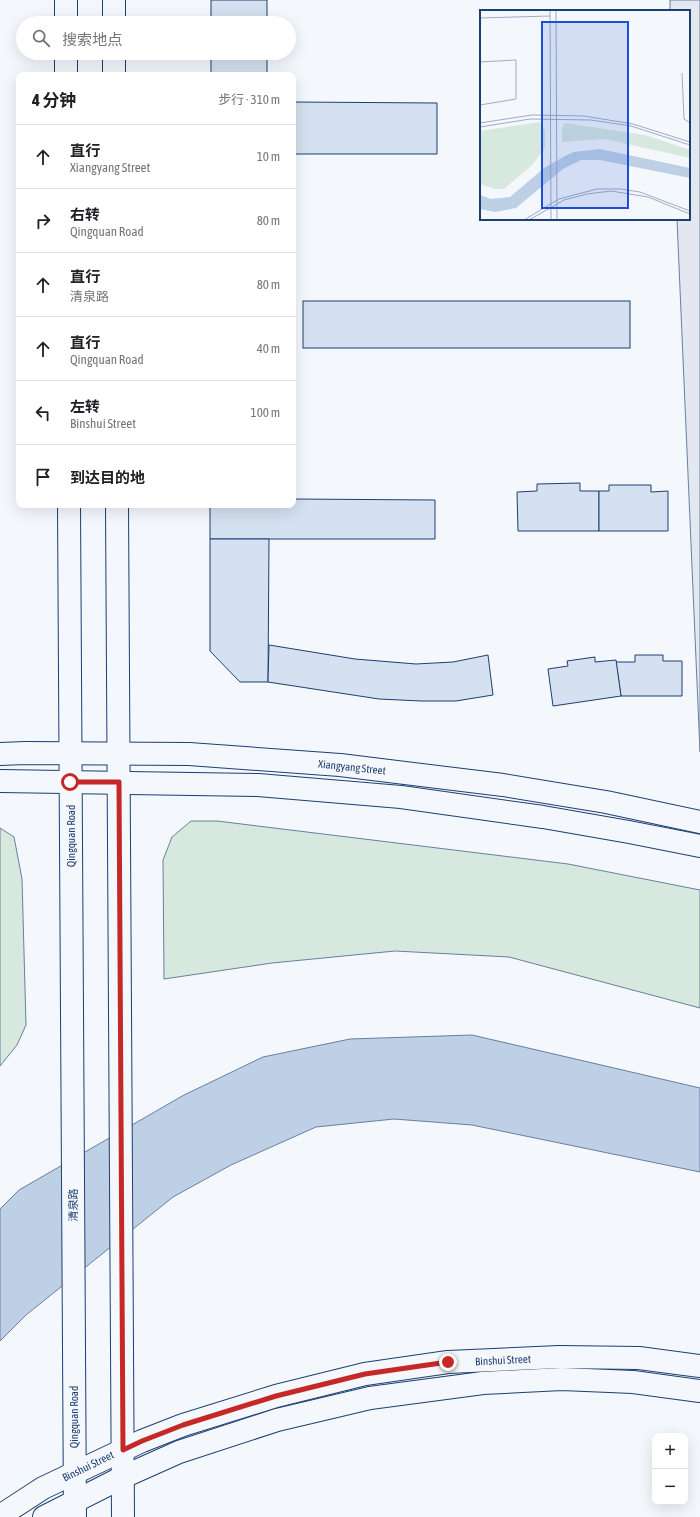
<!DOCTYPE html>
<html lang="zh">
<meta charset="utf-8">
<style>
body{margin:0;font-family:"Asap Condensed","Noto Sans SC",sans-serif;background:#f6f6f6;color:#202124}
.controls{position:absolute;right:12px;bottom:12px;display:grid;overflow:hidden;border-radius:8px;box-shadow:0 4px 16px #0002}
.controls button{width:36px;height:36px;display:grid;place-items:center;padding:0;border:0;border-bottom:1px solid #e0e0e0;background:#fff;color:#202124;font:20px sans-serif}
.stop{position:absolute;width:12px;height:12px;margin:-9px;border:3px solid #c62828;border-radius:50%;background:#fff}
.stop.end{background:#c62828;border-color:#fff;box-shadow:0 1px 4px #0008}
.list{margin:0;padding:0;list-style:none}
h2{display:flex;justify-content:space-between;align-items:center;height:52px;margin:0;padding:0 16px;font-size:17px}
h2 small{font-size:13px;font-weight:400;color:#757577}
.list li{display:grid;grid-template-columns:26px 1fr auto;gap:12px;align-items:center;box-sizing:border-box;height:64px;padding:0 16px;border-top:1px solid #e0e0e0}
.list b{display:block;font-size:15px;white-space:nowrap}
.list p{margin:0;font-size:13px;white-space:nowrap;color:#757577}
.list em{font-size:13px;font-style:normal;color:#757577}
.icon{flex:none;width:22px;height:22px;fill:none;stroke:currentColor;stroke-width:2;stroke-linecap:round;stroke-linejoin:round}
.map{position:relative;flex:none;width:700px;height:1517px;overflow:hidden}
.search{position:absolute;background:#fff;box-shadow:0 4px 16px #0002;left:16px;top:16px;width:280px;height:44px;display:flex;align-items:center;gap:10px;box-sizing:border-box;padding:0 14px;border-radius:22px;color:#757577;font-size:15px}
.panel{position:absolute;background:#fff;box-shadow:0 4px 16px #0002;left:16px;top:72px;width:280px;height:436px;border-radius:8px}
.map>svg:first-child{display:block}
</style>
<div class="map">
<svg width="700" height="1517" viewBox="0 0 700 1517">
<rect width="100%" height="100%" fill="#f4f7fb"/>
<!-- green -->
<g fill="#d7e8df" stroke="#687fa3">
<polygon points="191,821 217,821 568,864 700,890 700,1008 509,957 395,951 272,963 164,979 163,860 172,837"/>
<polygon points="0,828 14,837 22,879 26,1025 17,1045 0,1066"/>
</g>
<!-- parking -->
<polygon fill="#e3e8f0" stroke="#687fa3" points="670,0 700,0 700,752 677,219 689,219 689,11 670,11"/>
<!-- water -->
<polygon fill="#bed0e5" stroke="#687fa3" points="472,1035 700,1088 700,1172 472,1125 394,1119 316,1127 231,1165 173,1197 26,1315 0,1341 0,1209 19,1190 184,1095 263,1057 350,1039"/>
<!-- building -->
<g fill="#d5e0f0" stroke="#1d3f73">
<rect x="211" y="0" width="56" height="23"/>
<rect x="211" y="53" width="56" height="22"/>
<polygon points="293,102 437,103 437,154 293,154"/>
<rect x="303" y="301" width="327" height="47"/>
<polygon points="580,483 580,491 599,491 599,531 518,531 517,492 537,491 537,484"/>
<polygon points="609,485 651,485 651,492 668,491 668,531 599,531 599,491 609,491"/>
<polygon points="293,499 435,500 435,539 210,539 210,505 293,505"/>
<polygon points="210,539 269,539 268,682 240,682 210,651"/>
<polygon points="269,645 355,659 416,664 453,662 488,655 493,695 456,701 421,701 379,699 268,682"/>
<polygon points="635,655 663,655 663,661 682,661 682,696 621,696 616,662 635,662"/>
<polygon points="595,657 595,662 616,660 621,696 553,706 548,669 568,666 567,661"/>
</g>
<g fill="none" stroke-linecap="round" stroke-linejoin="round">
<!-- secondary casing -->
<g stroke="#1d3f73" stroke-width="24">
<g id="secondary">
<polyline points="66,0 66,23"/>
<polyline points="114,0 114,23"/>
<polyline points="66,53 66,75"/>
<polyline points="114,53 114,75"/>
<polyline points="69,505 75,1517"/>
<polyline points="117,505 123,1517"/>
<polyline points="0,754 25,753 189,754 340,765 503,785 606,802 700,822"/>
<polyline points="0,781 258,785 401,797 543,817 629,832 700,846"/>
<polyline points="0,1516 43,1488 142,1441 183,1425 276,1396 365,1374 448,1362 559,1357 639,1358 700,1366"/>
<polyline points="44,1517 123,1477 179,1452 277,1420 370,1398 483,1383 562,1379 633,1382 700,1391"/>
</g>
</g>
<!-- secondary -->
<use href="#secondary" stroke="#f4f7fb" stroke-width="22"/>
</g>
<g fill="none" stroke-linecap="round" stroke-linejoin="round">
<!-- route -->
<polyline stroke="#c62828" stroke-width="5" points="70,782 119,782 123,1450 142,1441 183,1425 276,1396 365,1374 448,1362"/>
</g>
<g text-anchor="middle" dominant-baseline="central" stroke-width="3" stroke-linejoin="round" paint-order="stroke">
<!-- street labels -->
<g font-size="11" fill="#1d3f73" stroke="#f4f7fb">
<text transform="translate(352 767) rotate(6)">Xiangyang Street</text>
<text transform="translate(71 836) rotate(-90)">Qingquan Road</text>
<text transform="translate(73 1205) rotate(-90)">清泉路</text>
<text transform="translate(503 1360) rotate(-3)">Binshui Street</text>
<text transform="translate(74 1417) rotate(-90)">Qingquan Road</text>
<text transform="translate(88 1466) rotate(-26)">Binshui Street</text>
</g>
</g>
<!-- overview -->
<g transform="translate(480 10)">
<rect width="210" height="210" fill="#f4f7fb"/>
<path d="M60,112L65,120V138L53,154L24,179H14L0,174V121ZM85,113L165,125L210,140V148L125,129L82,132V118Z" fill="#d7e8df"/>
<path d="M120,139L210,158V168L120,150H101L83,159L36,198L15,202L0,199V185L11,189L30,187L64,158L85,146L94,142Z" fill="#bed0e5"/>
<path fill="none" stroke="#9eadc5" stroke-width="1" d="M70,0L71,210M76,0L77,210M0,8L70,6M0,52L36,50V89L0,95M202,63L204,109L210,113M0,113L52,105L104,106L153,114L210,132M0,117L50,109L111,110L151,116L210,135M44,210L79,189L117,179H141L160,182L210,201M49,210L84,190L107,184L131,181L168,187L210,204"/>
<path fill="#1d4ed8" fill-opacity="0.15" stroke="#1d4ed8" stroke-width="2" d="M62,12H148V198H62Z"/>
<rect width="210" height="210" fill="none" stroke="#1d3f73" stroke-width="2"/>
</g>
</svg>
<div class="controls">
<button>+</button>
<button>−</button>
</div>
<div class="stop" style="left:70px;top:782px"></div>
<div class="stop end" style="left:448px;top:1362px"></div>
<div class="search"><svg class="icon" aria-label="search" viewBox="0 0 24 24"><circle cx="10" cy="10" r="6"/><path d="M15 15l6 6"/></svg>搜索地点</div>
<section class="panel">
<h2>4 分钟<small>步行 · 310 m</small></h2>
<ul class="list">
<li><svg class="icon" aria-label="ahead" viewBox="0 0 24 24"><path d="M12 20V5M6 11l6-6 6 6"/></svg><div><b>直行</b><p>Xiangyang Street</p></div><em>10 m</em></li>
<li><svg class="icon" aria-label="right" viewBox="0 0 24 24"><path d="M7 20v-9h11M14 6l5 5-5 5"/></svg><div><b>右转</b><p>Qingquan Road</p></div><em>80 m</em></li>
<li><svg class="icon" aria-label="ahead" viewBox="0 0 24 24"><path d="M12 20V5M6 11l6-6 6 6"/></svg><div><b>直行</b><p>清泉路</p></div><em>80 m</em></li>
<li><svg class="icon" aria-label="ahead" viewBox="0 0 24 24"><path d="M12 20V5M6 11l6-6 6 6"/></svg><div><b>直行</b><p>Qingquan Road</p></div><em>40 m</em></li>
<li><svg class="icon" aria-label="left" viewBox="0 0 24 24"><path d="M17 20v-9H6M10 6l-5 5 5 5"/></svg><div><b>左转</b><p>Binshui Street</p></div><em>100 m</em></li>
<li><svg class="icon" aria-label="arrive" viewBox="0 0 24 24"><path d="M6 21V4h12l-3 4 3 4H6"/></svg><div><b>到达目的地</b></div></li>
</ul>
</section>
</div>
